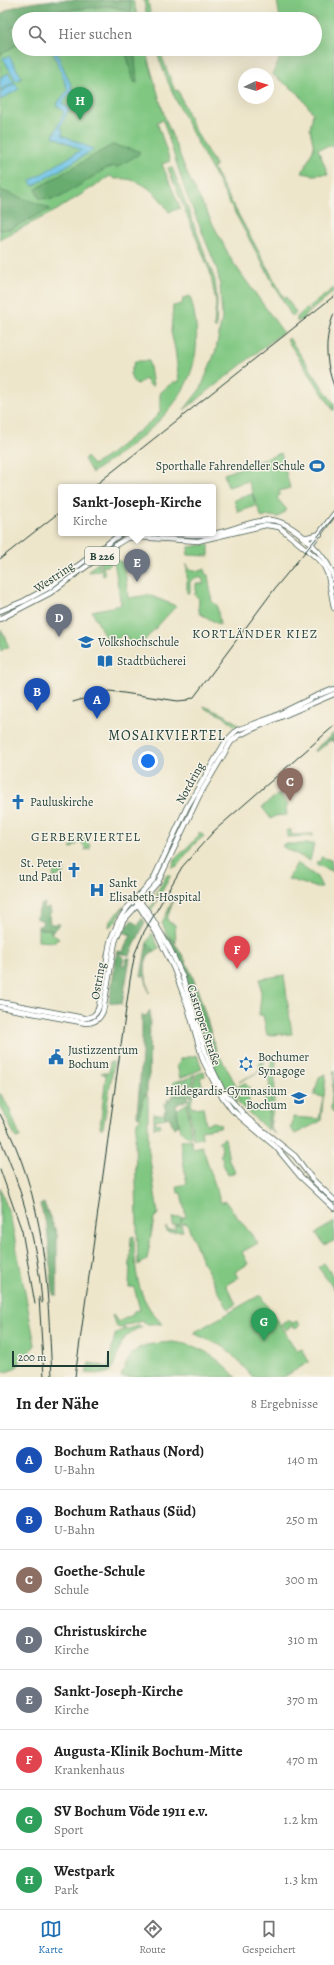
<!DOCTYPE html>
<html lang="de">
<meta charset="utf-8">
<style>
body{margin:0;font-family:Alegreya,serif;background:#f2f2f2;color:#222}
.compass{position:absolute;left:238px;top:68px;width:36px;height:36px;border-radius:50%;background:#fff;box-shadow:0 4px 16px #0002;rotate:86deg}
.scale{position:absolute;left:12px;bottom:10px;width:97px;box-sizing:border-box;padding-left:4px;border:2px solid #1f3d34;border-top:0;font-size:11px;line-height:14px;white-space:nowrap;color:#1f3d34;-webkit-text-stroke:3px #f7f3e8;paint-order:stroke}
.you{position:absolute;left:148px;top:761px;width:14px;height:14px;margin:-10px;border:3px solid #fff;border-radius:50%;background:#1a73e8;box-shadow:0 0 0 6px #1a73e833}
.badge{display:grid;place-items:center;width:26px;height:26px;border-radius:50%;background:#1f6fb2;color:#fff;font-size:13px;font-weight:700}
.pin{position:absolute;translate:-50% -33px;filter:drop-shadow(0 1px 2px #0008)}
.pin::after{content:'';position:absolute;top:21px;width:14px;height:12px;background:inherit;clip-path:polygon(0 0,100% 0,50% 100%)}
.popup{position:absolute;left:58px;top:484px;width:158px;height:52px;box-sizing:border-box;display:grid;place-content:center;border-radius:4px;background:#fff;filter:drop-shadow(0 1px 3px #0005);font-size:13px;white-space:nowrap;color:#767676}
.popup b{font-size:15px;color:#222}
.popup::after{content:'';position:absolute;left:50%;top:100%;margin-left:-8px;border:8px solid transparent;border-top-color:#fff}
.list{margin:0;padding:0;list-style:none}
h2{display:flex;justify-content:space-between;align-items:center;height:52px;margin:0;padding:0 16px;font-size:17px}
h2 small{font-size:13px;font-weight:400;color:#767676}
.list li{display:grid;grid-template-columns:26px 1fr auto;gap:12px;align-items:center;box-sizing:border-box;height:60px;padding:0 16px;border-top:1px solid #e0e0e0}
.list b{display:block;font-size:15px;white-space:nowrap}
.list p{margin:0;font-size:13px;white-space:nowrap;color:#767676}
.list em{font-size:13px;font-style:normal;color:#767676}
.icon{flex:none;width:22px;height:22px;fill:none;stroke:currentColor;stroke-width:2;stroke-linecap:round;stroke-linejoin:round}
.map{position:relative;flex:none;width:334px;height:1377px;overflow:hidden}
.search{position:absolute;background:#fff;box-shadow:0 4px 16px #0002;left:12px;right:12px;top:12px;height:44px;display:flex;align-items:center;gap:10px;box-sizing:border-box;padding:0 14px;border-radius:22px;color:#767676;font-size:15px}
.sheet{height:532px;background:#fff}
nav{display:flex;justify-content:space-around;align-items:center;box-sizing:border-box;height:56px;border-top:1px solid #e0e0e0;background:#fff;font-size:11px;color:#767676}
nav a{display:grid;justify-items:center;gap:2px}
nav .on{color:#1f6fb2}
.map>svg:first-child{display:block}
</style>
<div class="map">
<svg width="334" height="1377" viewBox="0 0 334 1377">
<rect width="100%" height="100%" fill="#f7f3e8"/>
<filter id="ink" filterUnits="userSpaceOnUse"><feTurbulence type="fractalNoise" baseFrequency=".025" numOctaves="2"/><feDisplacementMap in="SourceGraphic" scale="8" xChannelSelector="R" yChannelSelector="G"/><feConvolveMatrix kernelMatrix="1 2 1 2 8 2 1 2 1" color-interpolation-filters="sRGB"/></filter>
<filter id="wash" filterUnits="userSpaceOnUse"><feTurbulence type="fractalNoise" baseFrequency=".012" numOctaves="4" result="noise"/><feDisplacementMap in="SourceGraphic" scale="16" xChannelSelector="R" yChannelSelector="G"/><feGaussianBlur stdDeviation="0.9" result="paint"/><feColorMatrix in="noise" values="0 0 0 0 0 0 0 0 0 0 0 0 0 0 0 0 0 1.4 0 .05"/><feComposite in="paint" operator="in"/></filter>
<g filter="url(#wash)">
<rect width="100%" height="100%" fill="#eee6cb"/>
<!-- green -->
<g fill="#80c782" stroke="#50825b">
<path d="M74,0H133L138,19H19V49H145L165,118L189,178L232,261L283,332L184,410L201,388L216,350L222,318L220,284L217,269L185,190L163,120L157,122L170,161L162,164L180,208L169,212C157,192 139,176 115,179L110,176L57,210L0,239V25Z"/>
<polygon points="144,0 148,0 151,19 147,19"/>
<polygon points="277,0 334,0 334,145 318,149 328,174 313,175 302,173 314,148 310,129 313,113 298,93 272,74 278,63 282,49 315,49 315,19 280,19"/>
<path d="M156,49H159L175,91L178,90L193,127L216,166L213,168L284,298L286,297L296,313L294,315H291C265,269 240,222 215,176C193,134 170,94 156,49Z"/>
<polygon points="172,167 215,280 217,301 216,329 214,327 216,302 210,272 168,168"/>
<polygon points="334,288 334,291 299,321 297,322 297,317 307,308 310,312 312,310 309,307"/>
<path d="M190,296C217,386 157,428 92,473L84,459L86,457L93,465L105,458L154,419L160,412V393L173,382H179L175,349L171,332L173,306L182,304L183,298Z"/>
<polygon points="289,338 334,404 334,411 287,340"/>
<polygon points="135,361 149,361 153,386 151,386 145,379 138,384 133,382 130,374"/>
<polygon points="281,453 290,488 279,491 280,495 277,498 287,510 279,517 268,516 262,518 248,481 228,487 224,474"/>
<polygon points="252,494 256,506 238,512 234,500"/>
<polygon points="209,544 209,556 187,555 189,547"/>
<polygon points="101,561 111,561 110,565 103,567 105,575 103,576 101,571"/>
<polygon points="114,561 121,561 125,568 128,598 149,595 176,606 142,643 132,647 125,634 110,643 108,643 92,611 121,605"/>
<polygon points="99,562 99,571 89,572 89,570"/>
<polygon points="187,564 189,569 200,571 205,569 205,574 208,575 212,602 217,605 220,625 199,613 200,611 198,610 199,599 194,594 196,593 196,583 204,584 202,578 194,578 190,582 190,593 187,593"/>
<polygon points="1,629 9,647 5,648 0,652"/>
<polygon points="204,706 225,715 238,724 235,726 225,717 204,708"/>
<polygon points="279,794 288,806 286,807 287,815 275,816 271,819 262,807"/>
<polygon points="287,830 291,830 291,835 313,834 313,836 287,837"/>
<polygon points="199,832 204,836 193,845 177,866 172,868 175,859 199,836"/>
<polygon points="82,837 90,845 90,849 85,850 86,848 80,842 72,848 70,847"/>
<polygon points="283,844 314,844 310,861 283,847"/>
<polygon points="321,857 331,860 333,872 316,864 317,861 320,862"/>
<polygon points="297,863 317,877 322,887 315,887 288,879"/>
<polygon points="64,868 64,875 61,874 54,879 53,874 56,869 58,870"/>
<polygon points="167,875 171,875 151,911 149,908 158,899 157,892"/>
<polygon points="174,898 167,919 169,922 175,925 176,943 166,932 162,923"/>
<polygon points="125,905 116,921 109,927 110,921"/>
<polygon points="38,929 51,929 51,933 59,939 53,942 38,941"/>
<polygon points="152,933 159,948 155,951 147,943"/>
<polygon points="284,975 292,1034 267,1035 263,1015 259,1015 261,996 260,979"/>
<path d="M207,1046L211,1052L216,1049C223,1066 241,1083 236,1103L217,1075Z"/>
<polygon points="197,1055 202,1069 180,1078 177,1065 179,1063 180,1059"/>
<polygon points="273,1058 276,1058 274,1103 270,1127 275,1134 270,1130 269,1118 271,1098 268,1074"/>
<polygon points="110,1062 114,1062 103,1128 100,1128 106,1075 101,1073 109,1073"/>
<polygon points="264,1062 262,1070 239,1082 260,1071 259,1063"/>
<polygon points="334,1071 334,1113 331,1109"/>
<polygon points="204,1072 205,1076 200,1077 203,1088 195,1090 191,1102 192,1108 203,1107 206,1124 214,1122 220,1124 221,1127 201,1130 202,1138 195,1139 193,1138 188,1100 191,1098 197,1074"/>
<polygon points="195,1074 190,1096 174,1095 174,1092 190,1090 189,1083 174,1085 173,1082 187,1079"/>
<polygon points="326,1074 324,1097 314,1095 319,1077"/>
<path d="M245,1083L251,1090C246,1100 249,1107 259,1109L265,1103L266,1096L263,1092L266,1091L271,1097L268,1117V1130L239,1104L237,1087Z"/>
<polygon points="0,1093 9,1108 20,1137 16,1138 0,1104"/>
<polygon points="144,1095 147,1095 148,1098 148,1146 158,1214 154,1218 147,1260 138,1265 135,1140 137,1122 141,1118 139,1117"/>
<polygon points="323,1098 321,1121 295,1134 290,1127 292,1126 293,1117 319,1119"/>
<path d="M187,1103L191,1137C178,1136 179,1120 177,1110Z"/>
<polygon points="154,1112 155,1115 164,1114 166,1118 155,1120 156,1124 159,1123 160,1127 155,1127 154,1129"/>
<polygon points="224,1138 225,1138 229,1161 235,1172 228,1175 222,1161 223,1158 220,1156 222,1153 221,1143 218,1142"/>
<polygon points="191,1139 193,1148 202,1146 221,1203 225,1201 258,1243 242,1252 248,1264 235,1272 238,1278 226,1285 236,1304 228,1309 201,1258 187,1223 181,1224 181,1220 180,1224 172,1225 173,1218 181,1217 182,1220 182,1217 186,1217 181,1193 178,1193 177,1186 187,1184 180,1141"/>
<polygon points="0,1187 11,1219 35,1345 26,1357 19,1362 19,1365 12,1370 6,1372 0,1369"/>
<polygon points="334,1222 334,1241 324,1245 316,1233"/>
<polygon points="181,1225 183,1231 168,1232 166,1229 166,1227 168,1230 176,1229 174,1226"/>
<path d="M134,1236C135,1272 136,1297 162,1324H145L143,1321L124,1326L125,1329L117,1327L112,1316L113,1315L118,1322L132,1315L134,1311L140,1310L134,1287H129L131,1237Z"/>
<polygon points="324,1263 334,1278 334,1289 318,1267"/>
<polygon points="260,1295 297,1351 302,1349 309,1362 284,1377 253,1377 226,1348 193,1333"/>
<polygon points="288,1320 293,1323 297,1321 300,1325 295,1328 292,1325 286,1330 281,1325"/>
<path d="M138,1326L142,1327C114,1337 123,1355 109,1372L102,1374L86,1373L89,1363L108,1367L115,1335L118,1332Z"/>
<path d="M172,1342C202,1345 216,1357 236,1377H121C133,1344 140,1345 172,1342Z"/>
</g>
<!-- forest -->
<g fill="#68ac70" stroke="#447452">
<path d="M62,0H130L132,17L125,10L108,6L36,14L27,19H19V24L11,28L18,38V44L0,55V16C9,3 46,1 62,0Z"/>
<polygon points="125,49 131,49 135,58 137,83 134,82"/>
<polygon points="112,145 139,151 139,154 116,168 115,166 105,169 61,197 51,199 39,198 36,189"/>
<polygon points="0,190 47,207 50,209 10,229 0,230"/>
<polygon points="334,733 334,743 331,740 315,752 314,750"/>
<polygon points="45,903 44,908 46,909 49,907 51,912 49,915 50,924 60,924 51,933 51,929 38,929 38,926 41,926 43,921 36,918 41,905"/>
<polygon points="142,918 145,922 130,955 117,953 118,951 123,952 128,940 129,940 131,935 123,932 132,920 138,925"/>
<path d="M163,932C190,950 204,1012 216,1049L211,1053L207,1046L186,981Z"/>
<path d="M147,943L155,951C139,956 147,981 149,993L145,976H141Z"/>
<polygon points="117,954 124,957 122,965 125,966 127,958 130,958 122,1004 109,1002"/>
<polygon points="150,1010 149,1079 147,1082 147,1095 144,1095 139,1117 137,1116 142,1055 142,1015 146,1016"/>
<polygon points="175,1095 187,1095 188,1097 187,1100 176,1105 179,1125 174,1128 169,1117 166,1118 164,1111 167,1111 165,1108 164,1104 168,1103 167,1099 172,1099 172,1096"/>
<polygon points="44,1203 57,1234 57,1295 53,1295 47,1226 40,1205"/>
</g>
<!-- water -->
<g fill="#6bc3e9" stroke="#45808e">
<polygon points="52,49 55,49 73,90 62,103 69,109 60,128 63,130 62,135 91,148 93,150 33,186 30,181 81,150 53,136 64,112 56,105 68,90"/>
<polygon points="5,56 6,58 9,56 22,78 16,81 3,58"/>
<polygon points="8,73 14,82 0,90 0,78"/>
<polygon points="15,83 19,89 0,100 0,92"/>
</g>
</g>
<g filter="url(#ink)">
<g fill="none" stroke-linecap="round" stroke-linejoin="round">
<!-- major casing -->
<g stroke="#3e564b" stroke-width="6">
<g id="major">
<path d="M159,533C178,534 198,537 217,533C234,530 252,520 270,520C293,521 330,558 334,579"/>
<polyline points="302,537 308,537 320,534"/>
<polyline points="309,547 334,514"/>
<polyline points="0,611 24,601 48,588 122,533"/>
<polyline points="0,619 50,593 117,544 127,538 136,537 198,541 266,525 279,527 317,558 324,566 328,575 334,608"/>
<polyline points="139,901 149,913 170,949 182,975 208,1060 223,1091 247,1118 295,1156 313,1180 334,1200"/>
<polyline points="137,903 156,932 174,969 188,1007 203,1060 219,1092 232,1110 276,1147 300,1176 334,1208"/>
<path d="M0,1002L84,1018C93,1018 97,1014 99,1006L110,942L118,922L127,908L153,880L187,807L226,741L237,730L273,717L316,696L334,689"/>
<path d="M0,1007L86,1023C95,1023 100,1019 103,1011L115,942L123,921L158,882L199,796L231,742L238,736L248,731L334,694"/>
</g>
</g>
<!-- major -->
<use href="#major" stroke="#fff" stroke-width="4.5"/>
<!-- tram -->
<polyline stroke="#1f3d34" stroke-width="1" points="73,702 110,691 178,701 187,700 194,697 276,587 334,517"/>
<!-- rail -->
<g stroke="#1f3d34" stroke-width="1">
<path d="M334,314C324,338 325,362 334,386"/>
<polyline points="93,487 334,296"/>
<polyline points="0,559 61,511"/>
<path d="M0,1114C47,1200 47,1283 52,1377"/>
<path d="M0,1139C23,1190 38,1247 42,1303"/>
<polyline points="0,1169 22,1231 35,1304"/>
<polyline points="39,1297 44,1377"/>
<polyline points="75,1377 130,980 135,953 144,932 182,867 214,831 334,726"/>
</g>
</g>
</g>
<!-- icons -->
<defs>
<g id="stadium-bare" transform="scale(1.2)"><path d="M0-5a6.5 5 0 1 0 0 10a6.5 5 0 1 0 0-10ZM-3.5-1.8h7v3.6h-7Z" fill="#1f6fb2" stroke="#f7f3e8" stroke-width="2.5" paint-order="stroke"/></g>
<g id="university-bare" transform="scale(1.2)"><path d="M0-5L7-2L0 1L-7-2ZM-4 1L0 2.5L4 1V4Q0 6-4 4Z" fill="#1f6fb2" stroke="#f7f3e8" stroke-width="2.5" paint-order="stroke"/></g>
<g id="library-bare" transform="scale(1.2)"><path d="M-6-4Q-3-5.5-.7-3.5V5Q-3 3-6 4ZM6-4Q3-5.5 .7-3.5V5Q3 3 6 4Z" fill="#1f6fb2" stroke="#f7f3e8" stroke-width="2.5" paint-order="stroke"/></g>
<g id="church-bare" transform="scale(1.2)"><path d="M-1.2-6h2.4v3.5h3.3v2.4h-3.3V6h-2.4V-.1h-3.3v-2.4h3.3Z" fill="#1f6fb2" stroke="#f7f3e8" stroke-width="2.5" paint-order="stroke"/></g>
<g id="hospital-bare" transform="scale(1.2)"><path d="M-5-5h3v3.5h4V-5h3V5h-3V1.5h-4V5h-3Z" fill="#1f6fb2" stroke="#f7f3e8" stroke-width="2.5" paint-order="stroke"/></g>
<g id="civic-bare" transform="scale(1.2)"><path d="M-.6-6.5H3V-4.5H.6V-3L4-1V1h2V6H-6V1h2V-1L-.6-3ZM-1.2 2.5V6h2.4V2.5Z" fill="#1f6fb2" stroke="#f7f3e8" stroke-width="2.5" paint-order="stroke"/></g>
<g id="synagogue-bare" transform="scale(1.2)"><path d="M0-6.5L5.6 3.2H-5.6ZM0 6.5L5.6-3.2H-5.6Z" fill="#1f6fb2" stroke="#f7f3e8" stroke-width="2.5" paint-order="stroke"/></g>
<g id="school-bare" transform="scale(1.2)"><path d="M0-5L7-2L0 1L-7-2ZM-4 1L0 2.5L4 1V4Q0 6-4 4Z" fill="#1f6fb2" stroke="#f7f3e8" stroke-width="2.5" paint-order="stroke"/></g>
</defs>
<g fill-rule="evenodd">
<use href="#stadium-bare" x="317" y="466"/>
<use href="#university-bare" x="86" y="642"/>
<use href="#library-bare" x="105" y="661"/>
<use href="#church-bare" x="18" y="802"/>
<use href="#church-bare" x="74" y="870"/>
<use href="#hospital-bare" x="97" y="890"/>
<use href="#civic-bare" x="56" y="1057"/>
<use href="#synagogue-bare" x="246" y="1064"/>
<use href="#school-bare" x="299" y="1098"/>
</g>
<g text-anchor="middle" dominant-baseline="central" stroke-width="3" stroke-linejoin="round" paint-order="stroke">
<!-- shield labels -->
<rect fill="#f7f3e8" stroke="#60746a" stroke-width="1" x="85" y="547" width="34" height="18" rx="3"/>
<g font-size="11" font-weight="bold" fill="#1f3d34">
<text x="102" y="556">B 226</text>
</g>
<!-- poi labels -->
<g font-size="12" fill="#1f3d34" stroke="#f7f3e8" text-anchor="start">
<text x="305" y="466" text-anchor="end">Sporthalle Fahrendeller Schule</text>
<text x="98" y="642">Volkshochschule</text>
<text x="117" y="661">Stadtbücherei</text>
<text x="30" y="802">Pauluskirche</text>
<text x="62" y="863" text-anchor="end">St. Peter<tspan x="62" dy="14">und Paul</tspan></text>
<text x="109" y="883">Sankt<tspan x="109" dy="14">Elisabeth-Hospital</tspan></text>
<text x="68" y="1050">Justizzentrum<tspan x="68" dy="14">Bochum</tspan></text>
<text x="258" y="1057">Bochumer<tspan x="258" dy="14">Synagoge</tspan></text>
<text x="287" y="1091" text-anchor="end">Hildegardis-Gymnasium<tspan x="287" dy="14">Bochum</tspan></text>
</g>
<!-- street labels -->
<g font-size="12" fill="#1f3d34" stroke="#f7f3e8">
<text transform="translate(54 577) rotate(-34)">Westring</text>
<text transform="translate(190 783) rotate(-61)">Nordring</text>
<text transform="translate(98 981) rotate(-80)">Ostring</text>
<text transform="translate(204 1025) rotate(72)">Castroper Straße</text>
</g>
<!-- neighbourhood labels -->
<g font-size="13" letter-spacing="1" fill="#1f3d34" stroke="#f7f3e8">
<text x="255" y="633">KORTLÄNDER KIEZ</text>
<text x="86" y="836">GERBERVIERTEL</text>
</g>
<!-- quarter labels -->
<g font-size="14" letter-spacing="1" fill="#1f3d34" stroke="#f7f3e8">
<text x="167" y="735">MOSAIKVIERTEL</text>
</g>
</g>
</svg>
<svg class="compass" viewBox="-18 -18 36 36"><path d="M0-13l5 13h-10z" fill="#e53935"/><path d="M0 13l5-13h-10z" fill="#767676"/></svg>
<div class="scale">200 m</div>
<div class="you"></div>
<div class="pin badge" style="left:97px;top:719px;background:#1a4fb4">A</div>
<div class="pin badge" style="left:37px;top:711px;background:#1a4fb4">B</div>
<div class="pin badge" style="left:290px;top:801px;background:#8d6e63">C</div>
<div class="pin badge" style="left:59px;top:637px;background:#6b7280">D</div>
<div class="pin badge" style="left:137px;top:582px;background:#6b7280">E</div>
<div class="popup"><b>Sankt-Joseph-Kirche</b>Kirche</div>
<div class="pin badge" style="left:237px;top:969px;background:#e0444e">F</div>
<div class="pin badge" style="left:264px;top:1341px;background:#2e9e5b">G</div>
<div class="pin badge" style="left:80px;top:120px;background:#2e9e5b">H</div>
<div class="search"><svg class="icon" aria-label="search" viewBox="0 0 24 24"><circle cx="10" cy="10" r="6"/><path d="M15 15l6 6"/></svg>Hier suchen</div>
</div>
<section class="sheet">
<h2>In der Nähe<small>8 Ergebnisse</small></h2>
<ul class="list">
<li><span class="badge" style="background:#1a4fb4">A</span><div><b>Bochum Rathaus (Nord)</b><p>U-Bahn</p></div><em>140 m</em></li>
<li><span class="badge" style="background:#1a4fb4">B</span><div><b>Bochum Rathaus (Süd)</b><p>U-Bahn</p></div><em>250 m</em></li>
<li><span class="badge" style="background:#8d6e63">C</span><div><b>Goethe-Schule</b><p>Schule</p></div><em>300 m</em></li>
<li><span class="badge" style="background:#6b7280">D</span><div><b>Christuskirche</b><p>Kirche</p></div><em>310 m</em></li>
<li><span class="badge" style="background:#6b7280">E</span><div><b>Sankt-Joseph-Kirche</b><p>Kirche</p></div><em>370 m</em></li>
<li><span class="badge" style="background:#e0444e">F</span><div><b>Augusta-Klinik Bochum-Mitte</b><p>Krankenhaus</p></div><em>470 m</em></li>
<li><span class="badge" style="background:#2e9e5b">G</span><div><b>SV Bochum Vöde 1911 e.v.</b><p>Sport</p></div><em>1.2 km</em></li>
<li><span class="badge" style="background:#2e9e5b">H</span><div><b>Westpark</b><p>Park</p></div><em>1.3 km</em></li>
</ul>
</section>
<nav>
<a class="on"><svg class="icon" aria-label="map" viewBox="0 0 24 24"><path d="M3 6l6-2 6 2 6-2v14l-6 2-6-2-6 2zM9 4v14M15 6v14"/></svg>Karte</a>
<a><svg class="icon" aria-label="directions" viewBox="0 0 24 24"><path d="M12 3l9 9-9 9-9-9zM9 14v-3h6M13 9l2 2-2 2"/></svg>Route</a>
<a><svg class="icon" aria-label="saved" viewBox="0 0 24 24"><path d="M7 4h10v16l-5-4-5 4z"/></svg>Gespeichert</a>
</nav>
